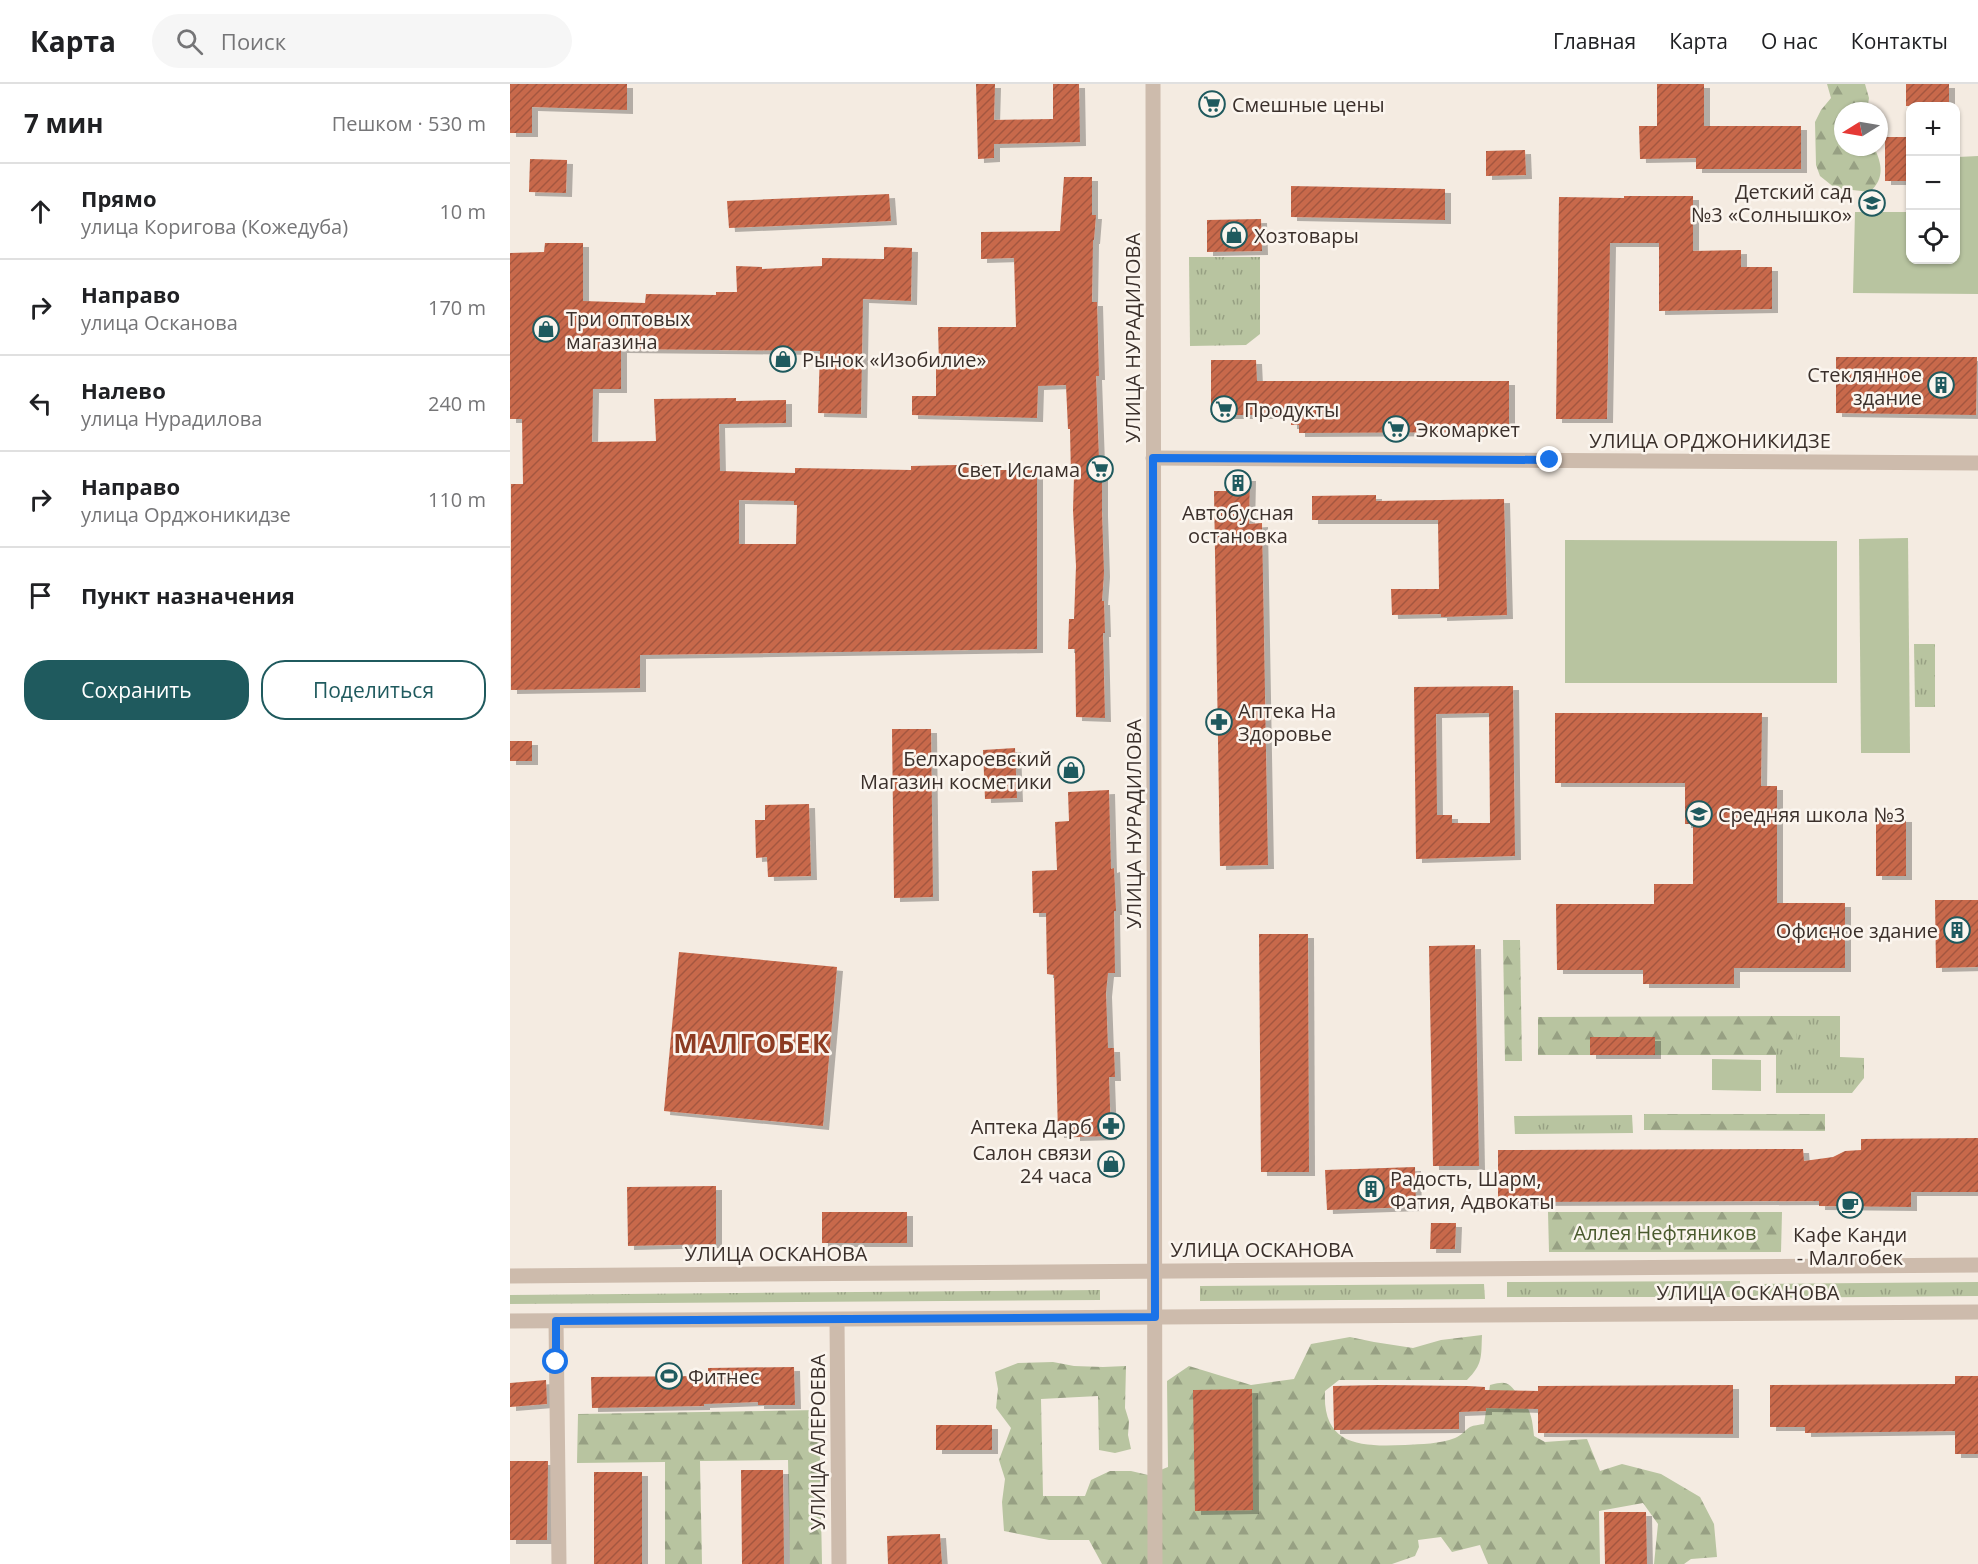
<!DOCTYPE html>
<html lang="ru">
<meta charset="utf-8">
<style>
body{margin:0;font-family:"Open Sans",sans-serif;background:#f6f6f6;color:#202124}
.controls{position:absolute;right:18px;top:18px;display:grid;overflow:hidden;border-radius:12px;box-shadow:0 2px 4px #0004}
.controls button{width:54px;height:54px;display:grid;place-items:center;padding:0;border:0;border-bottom:2px solid #e0e0e0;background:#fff;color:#202124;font:30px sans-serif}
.compass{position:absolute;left:1324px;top:18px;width:54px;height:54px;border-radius:50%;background:#fff;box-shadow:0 2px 4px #0004;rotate:259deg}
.stop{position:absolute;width:18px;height:18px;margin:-14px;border:4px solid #1a73e8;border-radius:50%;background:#fff}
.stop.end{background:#1a73e8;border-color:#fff;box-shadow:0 2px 6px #0008}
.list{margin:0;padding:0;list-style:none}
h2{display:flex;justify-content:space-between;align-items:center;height:78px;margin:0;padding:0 24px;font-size:26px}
h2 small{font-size:20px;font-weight:400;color:#757577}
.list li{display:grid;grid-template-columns:39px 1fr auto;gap:18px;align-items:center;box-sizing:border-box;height:96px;padding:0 24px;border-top:2px solid #e0e0e0}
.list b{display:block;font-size:22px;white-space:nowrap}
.list p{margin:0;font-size:20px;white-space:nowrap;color:#757577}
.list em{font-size:20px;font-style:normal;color:#757577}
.actions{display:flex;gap:12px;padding:18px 24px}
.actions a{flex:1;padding:14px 0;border:2px solid #1f5a5e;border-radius:24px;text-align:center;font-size:21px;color:#1f5a5e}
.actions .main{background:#1f5a5e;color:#fff}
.icon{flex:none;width:33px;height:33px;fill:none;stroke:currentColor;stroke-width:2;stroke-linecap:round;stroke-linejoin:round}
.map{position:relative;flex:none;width:1468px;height:1480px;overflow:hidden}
header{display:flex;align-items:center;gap:36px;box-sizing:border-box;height:84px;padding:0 30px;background:#fff;border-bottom:2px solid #e0e0e0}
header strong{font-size:28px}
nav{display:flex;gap:33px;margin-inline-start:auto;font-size:21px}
.search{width:420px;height:54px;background:#f6f6f6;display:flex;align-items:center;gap:15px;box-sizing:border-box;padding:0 21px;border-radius:33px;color:#757577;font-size:22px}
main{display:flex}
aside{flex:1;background:#fff}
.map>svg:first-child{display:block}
</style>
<header>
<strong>Карта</strong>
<div class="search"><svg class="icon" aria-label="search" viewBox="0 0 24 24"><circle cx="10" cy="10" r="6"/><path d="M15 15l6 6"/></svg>Поиск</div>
<nav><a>Главная</a><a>Карта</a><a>О нас</a><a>Контакты</a></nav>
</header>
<main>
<aside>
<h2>7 мин<small>Пешком · 530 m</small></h2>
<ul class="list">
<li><svg class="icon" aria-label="ahead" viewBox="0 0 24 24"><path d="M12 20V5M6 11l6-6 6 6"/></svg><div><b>Прямо</b><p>улица Коригова (Кожедуба)</p></div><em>10 m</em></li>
<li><svg class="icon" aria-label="right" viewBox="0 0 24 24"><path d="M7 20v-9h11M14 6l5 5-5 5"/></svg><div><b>Направо</b><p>улица Осканова</p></div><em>170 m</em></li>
<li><svg class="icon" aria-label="left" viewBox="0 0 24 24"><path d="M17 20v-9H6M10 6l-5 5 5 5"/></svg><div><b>Налево</b><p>улица Нурадилова</p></div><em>240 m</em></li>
<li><svg class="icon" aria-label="right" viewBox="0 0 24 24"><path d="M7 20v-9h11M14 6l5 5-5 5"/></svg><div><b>Направо</b><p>улица Орджоникидзе</p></div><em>110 m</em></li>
<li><svg class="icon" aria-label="arrive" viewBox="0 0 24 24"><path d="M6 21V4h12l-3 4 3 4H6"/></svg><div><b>Пункт назначения</b></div></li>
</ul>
<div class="actions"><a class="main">Сохранить</a><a>Поделиться</a></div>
</aside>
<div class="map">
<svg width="1468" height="1480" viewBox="0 0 1468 1480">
<defs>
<pattern id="grass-tufts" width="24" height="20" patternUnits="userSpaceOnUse" patternTransform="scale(1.5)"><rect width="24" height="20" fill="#b8c4a0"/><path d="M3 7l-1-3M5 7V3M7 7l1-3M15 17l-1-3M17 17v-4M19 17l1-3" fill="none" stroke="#97a083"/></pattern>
<pattern id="forest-firs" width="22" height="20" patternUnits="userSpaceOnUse" patternTransform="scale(1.5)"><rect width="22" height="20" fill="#b8c4a0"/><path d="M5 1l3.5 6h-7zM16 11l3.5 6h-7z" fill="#97a083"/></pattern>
<pattern id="building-hatch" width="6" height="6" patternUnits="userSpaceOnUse" patternTransform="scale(1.5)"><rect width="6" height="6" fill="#c8694b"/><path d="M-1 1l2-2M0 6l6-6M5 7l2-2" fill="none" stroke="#a4573f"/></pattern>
<filter id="shadow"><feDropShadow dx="6" dy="4" stdDeviation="0" flood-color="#0004"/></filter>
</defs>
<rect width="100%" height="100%" fill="#f4ebe1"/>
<!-- grass -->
<g fill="url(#grass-tufts)">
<polygon points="679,173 750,173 750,250 736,261 680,262"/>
<polygon points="1404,560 1425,560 1425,623 1405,623"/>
<polygon points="1286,932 1330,932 1330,973 1354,974 1354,994 1342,1009 1266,1009 1266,958 1286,958"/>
<polygon points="1122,1031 1123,1049 1005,1050 1004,1032"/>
<polygon points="1230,1197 1230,1213 997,1213 997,1198"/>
<polygon points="1468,1198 1468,1212 1243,1214 1243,1200"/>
<polygon points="974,1200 975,1215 690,1217 690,1202"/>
<polygon points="590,1206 590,1216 0,1220 0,1211"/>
</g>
<!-- forest -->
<g fill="url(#forest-firs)">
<path d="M1317,0H1355L1359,14L1357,27H1333V63H1364C1372,80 1375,94 1360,108L1325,104L1310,92L1306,81L1305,38L1311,26L1321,14Z"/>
<polygon points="993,856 1010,856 1012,977 995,977"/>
<polygon points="1286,932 1286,958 1266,958 1266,971 1028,971 1028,933"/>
<polygon points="1134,1030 1315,1030 1315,1047 1134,1046"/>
<polygon points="1038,1128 1272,1128 1271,1168 1039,1168"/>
<path d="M972,1251C971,1273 973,1280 957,1296H829L815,1307C812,1362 851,1363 895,1361C911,1360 930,1360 945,1354C951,1352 955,1346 960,1343C964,1341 969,1341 974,1340L980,1301C998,1296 998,1299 1009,1311C1021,1326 1022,1333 1024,1352L1035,1358L1077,1355L1090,1387L1112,1380L1151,1390L1190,1413L1204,1440L1207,1473L1181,1475L1174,1480H1144L1148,1440L1133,1419L1089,1427L1090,1480H978L970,1461L942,1468L931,1453L908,1456L909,1463L905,1472L882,1480H592L579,1456H539L494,1447L492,1418L495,1395L489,1376L501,1344L486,1324L488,1305L485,1288L508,1279L543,1278L564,1282L593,1283L616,1282L615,1324L619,1337L618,1351L621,1365L605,1369L589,1366L588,1312L531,1315L533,1412H575L581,1396L600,1387H621L638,1391L658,1383L657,1297L679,1282L741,1301L784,1295L801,1260L840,1253L864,1258L903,1264L931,1256Z"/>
<polygon points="309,1326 312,1480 280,1480 278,1376 190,1377 192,1480 155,1480 155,1378 67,1379 68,1330"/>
</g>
<!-- park -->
<g fill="#b8c4a0">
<polygon points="1468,72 1468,210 1343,209 1345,128 1400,128 1400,176 1446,176 1446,128 1448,128 1448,73"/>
<polygon points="1398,454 1400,669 1351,669 1349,455"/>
<polygon points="1055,456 1327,457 1327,599 1055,599"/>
<polygon points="1202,975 1251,976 1251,1007 1202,1006"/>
</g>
<!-- building -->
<g fill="url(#building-hatch)" fill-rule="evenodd" filter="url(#shadow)">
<polygon points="0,0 117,0 117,26 22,23 22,49 0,49"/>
<polygon points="466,0 485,0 484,36 543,35 543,0 569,0 570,58 484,60 484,74 468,75"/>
<polygon points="1147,0 1194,0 1194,42 1291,42 1291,85 1186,85 1186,74 1130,75 1129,42 1147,42"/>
<rect x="1396" y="0" width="43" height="22"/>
<rect x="1375" y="53" width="26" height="44"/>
<polygon points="1015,66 1016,91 976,92 976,67"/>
<polygon points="20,75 57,76 56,109 19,108"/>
<polygon points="554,93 582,93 582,131 586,131 584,156 583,156 582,218 587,218 589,292 586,292 589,376 592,376 592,428 594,489 592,517 594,517 595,549 593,549 595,634 566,633 565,565 558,565 559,535 564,535 566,482 563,426 564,393 561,393 560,345 558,345 556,301 528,302 527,334 402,331 402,312 426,312 426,282 429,282 428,243 506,243 504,174 471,175 471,148 550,147"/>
<polygon points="781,102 935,105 935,136 781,133"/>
<polygon points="379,110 381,137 219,144 217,117"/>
<polygon points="1114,112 1183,112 1183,167 1231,166 1231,183 1262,183 1262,225 1149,227 1149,159 1100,159 1097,335 1046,335 1049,113 1114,114"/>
<polygon points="751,135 752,167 697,168 697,136"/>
<path d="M35,159H73V217L135,219L136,210L206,211V208H227L226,182L252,183V185L312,182V174L374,175V163L402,164L401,217L353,215L351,330L308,329L310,267L111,265V305H83L82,358L146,357L144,315L226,314V317L276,316V339L209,340L210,387L285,389V384L401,386V382L446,381H479V386H527V565L130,571V604L1,606V400H13L12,335H0V169L34,168ZM229,416L284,417V421H287L286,460H229Z"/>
<polygon points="1326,273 1467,273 1466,331 1326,329"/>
<polygon points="701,276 746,276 747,297 999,297 999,341 976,341 976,348 789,349 789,341 781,341 781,331 701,331"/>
<polygon points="716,393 740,393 739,440 752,439 758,781 710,782 704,407 716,407"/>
<polygon points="866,411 866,417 994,415 997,531 931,533 931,530 882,531 881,505 929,505 928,436 802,436 802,412"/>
<path d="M1003,602L1005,772L906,775L904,603ZM979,629L980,739H942V731H927L926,630Z"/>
<polygon points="1045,629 1252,629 1251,702 1267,702 1267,819 1335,819 1335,884 1224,884 1224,900 1133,900 1133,886 1047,886 1046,820 1144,820 1144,800 1183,800 1183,740 1175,740 1175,699 1045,699"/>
<polygon points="382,645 421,645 423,813 384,814"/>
<rect x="0" y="657" width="22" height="20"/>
<polygon points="505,664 507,714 475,715 473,666"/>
<polygon points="599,706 601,785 604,784 606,827 604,827 605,889 598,889 596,909 598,964 604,964 605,993 599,993 601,1052 564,1053 564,1049 548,1050 544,891 537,890 536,829 523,829 522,787 547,786 545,738 559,737 558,708"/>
<polygon points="299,720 301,792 258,793 257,773 246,774 245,736 255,736 255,721"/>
<rect x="1366" y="734" width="30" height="58"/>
<polygon points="1425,816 1468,816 1468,883 1426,884"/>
<polygon points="749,850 798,850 799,1088 751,1088"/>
<polygon points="965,861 969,1082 923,1082 919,862"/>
<polygon points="169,868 327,883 313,1042 154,1027"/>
<rect x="1080" y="953" width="65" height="18"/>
<polygon points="1468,1054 1468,1108 1401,1108 1401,1123 1309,1122 1309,1117 988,1118 988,1066 1293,1065 1294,1077 1323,1073 1335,1067 1351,1066 1351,1055"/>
<polygon points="905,1083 906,1123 817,1126 815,1086"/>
<polygon points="206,1102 206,1160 118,1162 117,1103"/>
<rect x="312" y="1128" width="85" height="31"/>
<polygon points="921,1139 946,1139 945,1165 920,1165"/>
<polygon points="284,1283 285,1321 248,1321 248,1318 194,1320 194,1322 82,1324 81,1293 198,1292 198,1284"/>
<polygon points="1445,1292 1468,1292 1468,1370 1445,1370 1445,1347 1295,1349 1295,1343 1260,1343 1260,1301 1445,1300"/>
<polygon points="36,1296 37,1320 0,1323 0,1299"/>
<polygon points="869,1301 958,1302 975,1303 975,1306 1028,1307 1028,1302 1223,1301 1223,1350 1028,1349 1028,1325 976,1324 976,1327 949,1328 949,1345 824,1346 823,1302"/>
<polygon points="742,1305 743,1426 685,1427 683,1306"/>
<rect x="426" y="1341" width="56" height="25"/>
<polygon points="0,1377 38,1377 37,1456 0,1456"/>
<polygon points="231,1386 273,1386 274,1480 232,1480"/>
<rect x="84" y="1388" width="48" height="92"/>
<polygon points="1094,1428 1136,1428 1137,1480 1095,1480"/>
<polygon points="430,1450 432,1480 378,1480 377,1452"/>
</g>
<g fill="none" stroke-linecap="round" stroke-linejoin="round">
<!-- minor -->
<g stroke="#cdbbac" stroke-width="15">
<polyline points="643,374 1468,379"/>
<polyline points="327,1236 329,1480"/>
<polyline points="46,1237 49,1480"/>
</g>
<!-- tertiary -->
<g stroke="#cdbbac" stroke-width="15">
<polyline points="643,0 645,1480"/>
<polyline points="0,1192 1468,1181"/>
<polyline points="0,1237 1468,1228"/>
</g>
</g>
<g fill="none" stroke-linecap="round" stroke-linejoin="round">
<!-- route -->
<polyline stroke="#1a73e8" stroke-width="8" points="46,1278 46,1237 645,1233 643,374 1040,376"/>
</g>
<!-- icons -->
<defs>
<g id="supermarket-ring" transform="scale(1.35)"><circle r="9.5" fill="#fbf5ee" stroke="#1f5a5e" stroke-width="1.5"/><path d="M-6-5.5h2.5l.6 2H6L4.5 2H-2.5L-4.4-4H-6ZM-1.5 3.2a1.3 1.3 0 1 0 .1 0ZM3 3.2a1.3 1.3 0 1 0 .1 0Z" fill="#1f5a5e"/></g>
<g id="school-ring" transform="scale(1.35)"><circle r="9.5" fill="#fbf5ee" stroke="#1f5a5e" stroke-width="1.5"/><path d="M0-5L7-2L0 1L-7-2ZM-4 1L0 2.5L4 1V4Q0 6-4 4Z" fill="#1f5a5e"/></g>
<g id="shop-ring" transform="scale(1.35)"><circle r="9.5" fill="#fbf5ee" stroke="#1f5a5e" stroke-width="1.5"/><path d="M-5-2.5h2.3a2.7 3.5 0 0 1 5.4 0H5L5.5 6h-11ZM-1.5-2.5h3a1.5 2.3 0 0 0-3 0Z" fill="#1f5a5e"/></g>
<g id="building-ring" transform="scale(1.35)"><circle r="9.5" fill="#fbf5ee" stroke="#1f5a5e" stroke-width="1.5"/><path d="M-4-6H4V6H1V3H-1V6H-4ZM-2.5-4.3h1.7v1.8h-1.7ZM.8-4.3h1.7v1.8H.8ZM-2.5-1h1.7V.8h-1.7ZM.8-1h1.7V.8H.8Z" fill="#1f5a5e"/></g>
<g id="pharmacy-ring" transform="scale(1.35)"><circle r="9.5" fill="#fbf5ee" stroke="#1f5a5e" stroke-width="1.5"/><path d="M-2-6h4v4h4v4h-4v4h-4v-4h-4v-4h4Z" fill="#1f5a5e"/></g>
<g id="cafe-ring" transform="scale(1.35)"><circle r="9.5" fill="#fbf5ee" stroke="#1f5a5e" stroke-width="1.5"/><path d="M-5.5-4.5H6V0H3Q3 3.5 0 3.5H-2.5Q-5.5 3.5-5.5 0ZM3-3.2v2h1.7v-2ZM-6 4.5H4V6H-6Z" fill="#1f5a5e"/></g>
<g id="stadium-ring" transform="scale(1.35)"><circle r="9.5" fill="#fbf5ee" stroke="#1f5a5e" stroke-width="1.5"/><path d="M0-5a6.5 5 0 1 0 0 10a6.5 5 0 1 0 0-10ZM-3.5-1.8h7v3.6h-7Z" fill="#1f5a5e"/></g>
</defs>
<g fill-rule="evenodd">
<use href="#supermarket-ring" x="702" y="20"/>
<use href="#school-ring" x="1362" y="119"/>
<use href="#shop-ring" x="724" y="151"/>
<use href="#shop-ring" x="36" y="245"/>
<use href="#shop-ring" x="273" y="275"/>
<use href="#building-ring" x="1431" y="301"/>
<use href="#supermarket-ring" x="714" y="325"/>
<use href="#supermarket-ring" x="886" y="345"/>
<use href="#supermarket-ring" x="590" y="385"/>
<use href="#building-ring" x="728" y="399"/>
<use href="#pharmacy-ring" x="709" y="638"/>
<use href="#shop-ring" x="561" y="686"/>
<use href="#school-ring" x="1189" y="730"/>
<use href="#building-ring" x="1447" y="846"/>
<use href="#pharmacy-ring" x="601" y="1042"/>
<use href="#shop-ring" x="601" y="1080"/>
<use href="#building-ring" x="861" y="1105"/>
<use href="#cafe-ring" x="1340" y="1121"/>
<use href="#stadium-ring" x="159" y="1292"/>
</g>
<g text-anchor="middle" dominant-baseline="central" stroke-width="5" stroke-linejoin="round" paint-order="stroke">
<!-- poi labels -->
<g font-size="20" fill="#3b302b" stroke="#fbf5ee" text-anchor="start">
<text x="722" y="20">Смешные цены</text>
<text x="1342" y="107" text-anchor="end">Детский сад<tspan x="1342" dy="23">№3 «Солнышко»</tspan></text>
<text x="744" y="151">Хозтовары</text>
<text x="56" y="234">Три оптовых<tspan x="56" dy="23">магазина</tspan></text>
<text x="292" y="275">Рынок «Изобилие»</text>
<text x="1412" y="290" text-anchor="end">Стеклянное<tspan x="1412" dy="23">здание</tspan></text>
<text x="734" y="325">Продукты</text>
<text x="906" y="345">Экомаркет</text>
<text x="570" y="385" text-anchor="end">Свет Ислама</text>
<text x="728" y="428" text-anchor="middle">Автобусная<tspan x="728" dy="23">остановка</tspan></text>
<text x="728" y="626">Аптека На<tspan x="728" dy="23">Здоровье</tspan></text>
<text x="542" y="674" text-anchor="end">Белхароевский<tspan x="542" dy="23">Магазин косметики</tspan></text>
<text x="1208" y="730">Средняя школа №3</text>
<text x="1428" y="846" text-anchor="end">Офисное здание</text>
<text x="582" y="1042" text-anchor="end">Аптека Дарб</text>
<text x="582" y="1068" text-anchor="end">Салон связи<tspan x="582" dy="23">24 часа</tspan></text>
<text x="880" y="1094">Радость, Шарм,<tspan x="880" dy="23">Фатия, Адвокаты</tspan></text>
<text x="1340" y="1150" text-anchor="middle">Кафе Канди<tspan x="1340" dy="23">- Малгобек</tspan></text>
<text x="178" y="1292">Фитнес</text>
</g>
<!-- street labels -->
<g font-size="20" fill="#3b302b" stroke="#fbf5ee">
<text transform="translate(622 254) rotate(-90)">УЛИЦА НУРАДИЛОВА</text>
<text x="1200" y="356">УЛИЦА ОРДЖОНИКИДЗЕ</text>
<text transform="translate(623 740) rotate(-90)">УЛИЦА НУРАДИЛОВА</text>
<text x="752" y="1165">УЛИЦА ОСКАНОВА</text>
<text x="266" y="1169">УЛИЦА ОСКАНОВА</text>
<text x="1238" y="1208">УЛИЦА ОСКАНОВА</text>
<text transform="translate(307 1358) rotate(-90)">УЛИЦА АЛЕРОЕВА</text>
</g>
<!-- park labels -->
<g font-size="20" fill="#4a5a2e" stroke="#fbf5ee">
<text x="1155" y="1148">Аллея Нефтяников</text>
</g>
<!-- district labels -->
<g font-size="26" font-weight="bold" letter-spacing="1.5" fill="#8c3b22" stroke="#fbf5ee">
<text x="242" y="959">МАЛГОБЕК</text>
</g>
</g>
</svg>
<div class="controls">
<button>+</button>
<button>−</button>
<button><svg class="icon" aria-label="locate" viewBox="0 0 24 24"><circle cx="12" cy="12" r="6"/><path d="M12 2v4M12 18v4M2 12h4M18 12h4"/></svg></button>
</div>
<svg class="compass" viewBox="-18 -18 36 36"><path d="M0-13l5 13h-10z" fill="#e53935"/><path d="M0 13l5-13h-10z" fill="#757577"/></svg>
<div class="stop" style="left:46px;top:1278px"></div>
<div class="stop end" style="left:1040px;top:376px"></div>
</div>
</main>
